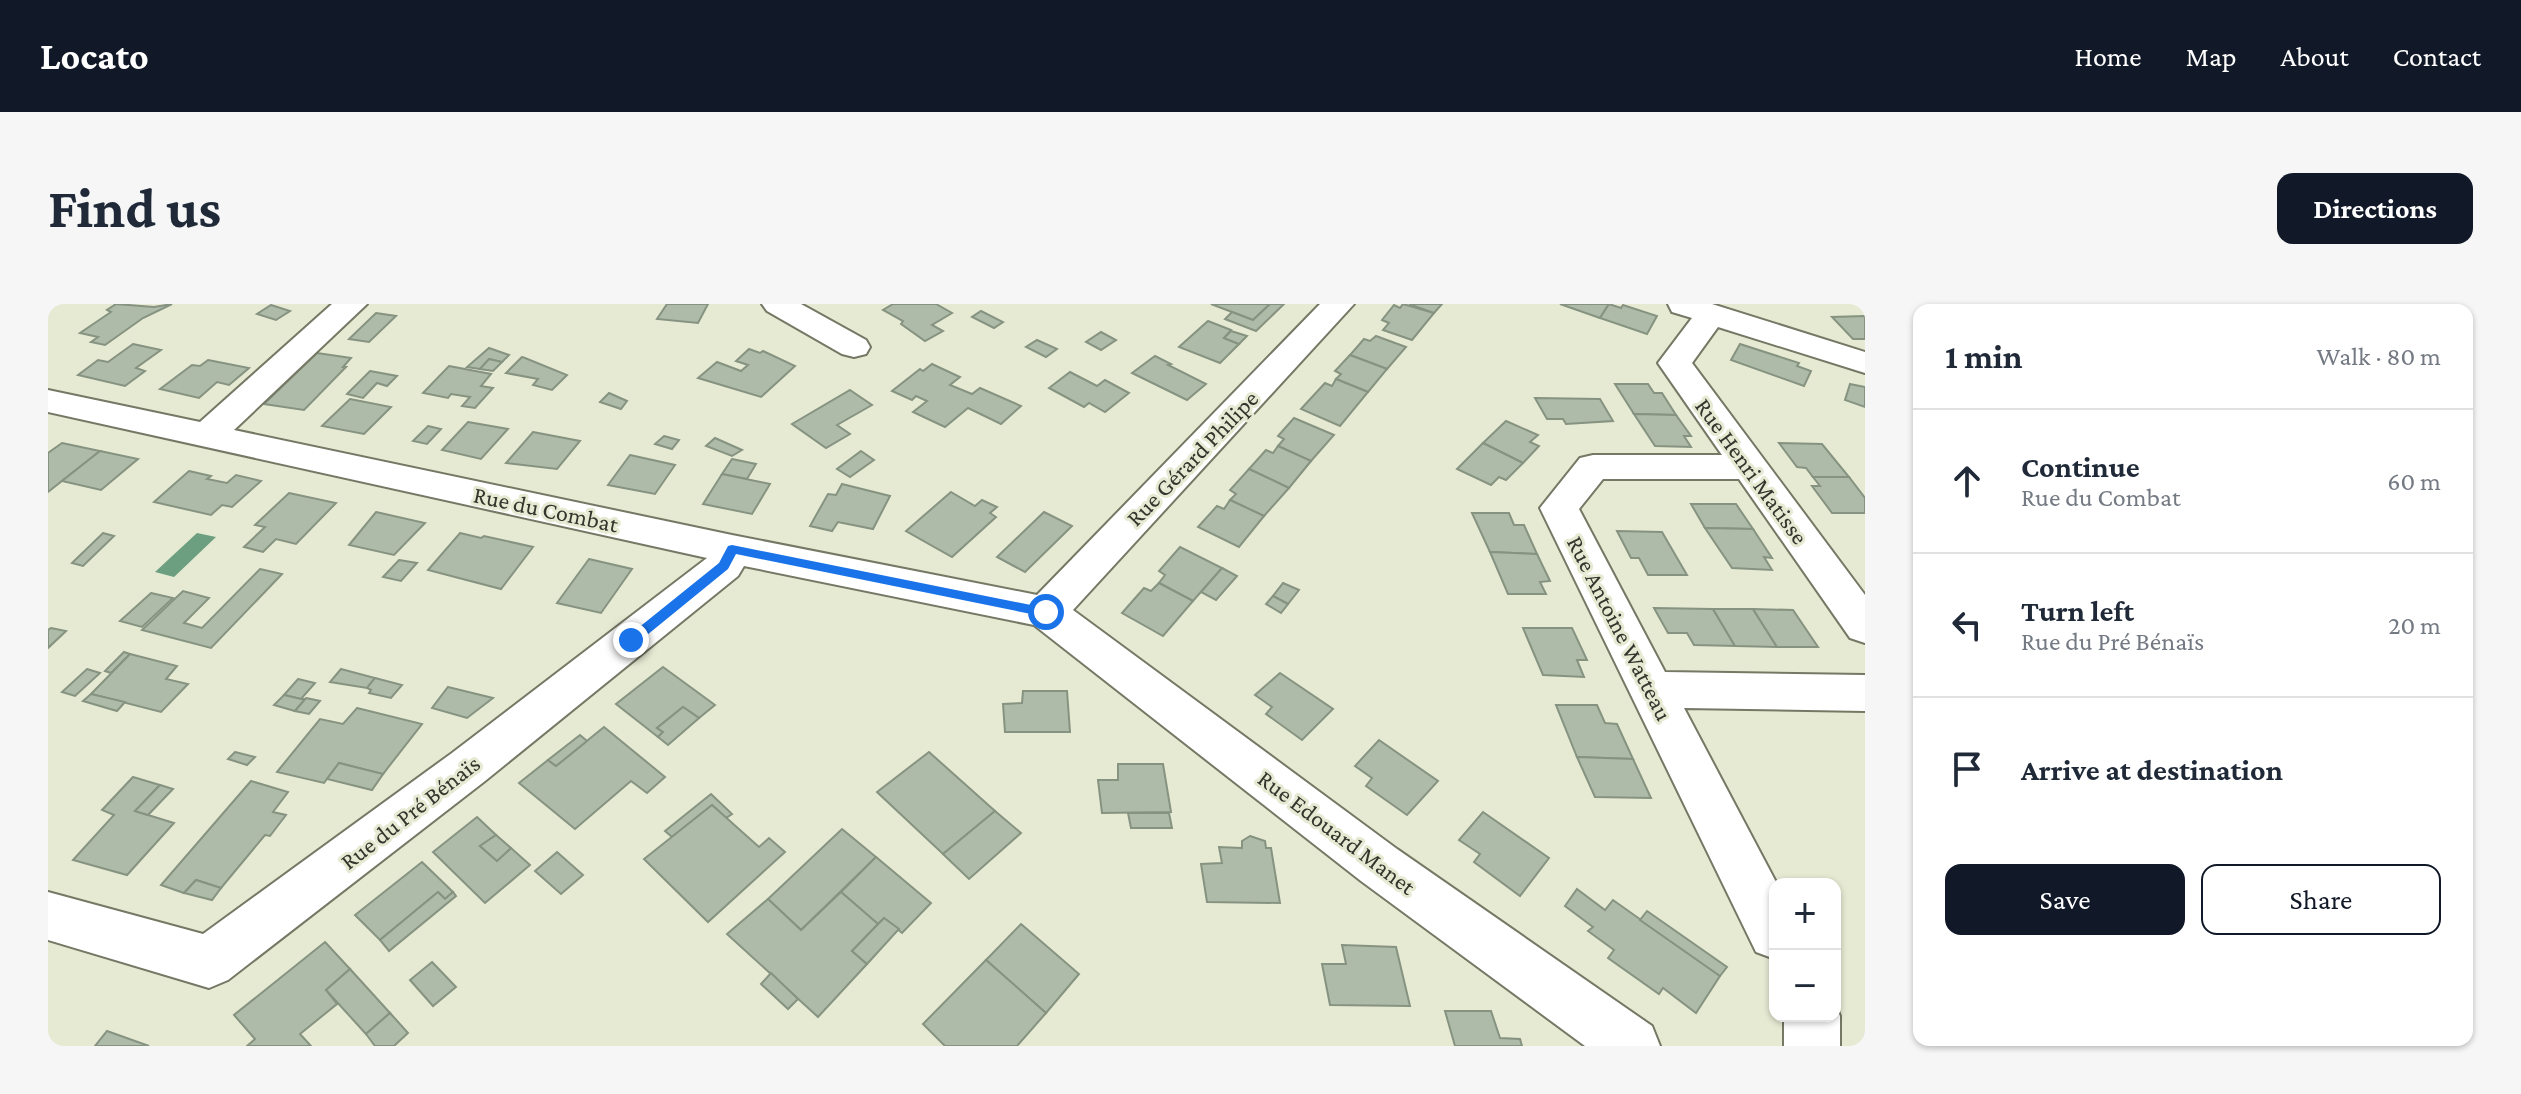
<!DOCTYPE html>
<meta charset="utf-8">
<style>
body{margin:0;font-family:"Crimson Pro",serif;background:#f6f6f7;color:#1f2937}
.controls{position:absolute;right:24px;bottom:24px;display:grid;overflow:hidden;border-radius:16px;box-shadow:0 2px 6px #0004}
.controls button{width:72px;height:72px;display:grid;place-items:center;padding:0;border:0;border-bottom:2px solid #e0e1e3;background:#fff;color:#1f2937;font:40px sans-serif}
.stop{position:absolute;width:24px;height:24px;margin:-18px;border:6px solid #1a73e8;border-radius:50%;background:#fff}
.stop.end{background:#1a73e8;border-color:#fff;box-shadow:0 2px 8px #0008}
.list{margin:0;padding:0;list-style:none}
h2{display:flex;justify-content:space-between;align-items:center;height:104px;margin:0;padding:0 32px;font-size:34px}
h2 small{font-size:26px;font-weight:400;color:#747a83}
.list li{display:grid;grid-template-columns:52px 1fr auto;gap:24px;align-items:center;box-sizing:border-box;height:144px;padding:0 32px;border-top:2px solid #e0e1e3}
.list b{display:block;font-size:30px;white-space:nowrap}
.list p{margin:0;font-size:26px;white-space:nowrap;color:#747a83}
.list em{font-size:26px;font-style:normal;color:#747a83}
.actions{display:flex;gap:16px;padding:24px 32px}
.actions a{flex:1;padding:18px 0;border:2px solid #111827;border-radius:16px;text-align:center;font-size:28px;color:#111827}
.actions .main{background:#111827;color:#fff}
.icon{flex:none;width:44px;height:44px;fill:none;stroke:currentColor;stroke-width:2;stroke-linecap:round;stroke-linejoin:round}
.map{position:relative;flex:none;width:1817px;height:742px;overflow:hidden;border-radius:16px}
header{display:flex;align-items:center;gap:48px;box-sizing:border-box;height:112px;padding:0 40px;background:#111827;color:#fff}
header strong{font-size:38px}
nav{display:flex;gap:44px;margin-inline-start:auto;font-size:28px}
.intro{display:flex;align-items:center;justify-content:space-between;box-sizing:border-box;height:192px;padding:0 48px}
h1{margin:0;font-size:56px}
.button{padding:20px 36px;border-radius:16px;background:#111827;color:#fff;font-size:28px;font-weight:700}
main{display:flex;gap:48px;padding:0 48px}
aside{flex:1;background:#fff;border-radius:16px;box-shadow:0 2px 6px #0004}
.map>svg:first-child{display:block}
</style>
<header>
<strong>Locato</strong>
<nav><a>Home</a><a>Map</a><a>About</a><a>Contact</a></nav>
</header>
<div class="intro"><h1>Find us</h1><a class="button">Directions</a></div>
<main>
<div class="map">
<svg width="1817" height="742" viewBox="0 0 1817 742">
<rect width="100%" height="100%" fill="#e6ead3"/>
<!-- water -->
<polygon fill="#6b9f7f" points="149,229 168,233 126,273 107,268"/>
<!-- building -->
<g fill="#aebba8" stroke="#869381" stroke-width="2">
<polygon points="68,0 106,3 124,0 95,14 57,41 43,38 50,33 32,29 63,8 59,6"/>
<polygon points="619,0 660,0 650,19 609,15"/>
<polygon points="845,0 888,0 904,9 884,21 895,27 877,37 853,20 855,17 835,6"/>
<polygon points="1163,0 1222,0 1205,16"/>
<polygon points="1222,0 1236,0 1208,27 1177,15 1184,8 1205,16"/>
<polygon points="1355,0 1386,9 1364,36 1335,26 1341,19 1334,16 1346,1 1352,4"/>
<polygon points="1361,0 1394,0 1386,9"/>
<polygon points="1512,0 1561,0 1552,14"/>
<polygon points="1561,0 1573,4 1575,1 1609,12 1599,30 1552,14"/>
<polygon points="223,1 242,7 228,16 209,10"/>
<polygon points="933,7 955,18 946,24 924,13"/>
<polygon points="328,9 348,12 321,38 301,35"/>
<polygon points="1817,12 1817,35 1805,35 1784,13"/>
<polygon points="1160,17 1183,26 1176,34 1191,40 1172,59 1131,43"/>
<polygon points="1183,27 1199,32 1191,40 1176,34"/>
<polygon points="1053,28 1068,36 1053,46 1038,38"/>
<polygon points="1328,32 1358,43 1339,65 1302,51 1316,35 1322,37"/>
<polygon points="989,36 1009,45 998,53 978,43"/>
<polygon points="85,40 113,46 88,64 97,67 77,82 30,71 50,56 60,58"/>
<polygon points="1692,40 1751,59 1749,62 1763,67 1756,82 1683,56"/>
<polygon points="441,44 461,51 454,58 441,55 432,65 419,63"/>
<polygon points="701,45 712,49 715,47 747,62 713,93 650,74 669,58 693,67 700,61 688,57"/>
<polygon points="269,49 303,54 295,63 298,63 256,106 216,100"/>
<polygon points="1302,51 1339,65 1320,88 1288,75 1293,70 1287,67"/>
<polygon points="1107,52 1123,60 1120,61 1158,80 1139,96 1084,69"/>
<polygon points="474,53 477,54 519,71 504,86 485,81 490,75 458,69"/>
<polygon points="441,55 454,58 445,67 432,65"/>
<polygon points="160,56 201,64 181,81 169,78 151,94 112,85 144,61 152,62"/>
<polygon points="884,60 912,73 902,81 924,90 932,84 973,102 953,120 920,104 897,123 865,108 879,97 868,92 864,96 844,87 872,65 875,67"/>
<polygon points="401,62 443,70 433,82 445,84 427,104 414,102 422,93 403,90 400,94 375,89"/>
<polygon points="322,67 349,72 339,82 329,79 315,94 299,90"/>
<polygon points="1022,68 1049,82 1057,76 1081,89 1057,108 1041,99 1036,103 1001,84"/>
<polygon points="1288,75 1320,88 1292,122 1253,105 1277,79 1284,82"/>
<polygon points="1567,80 1600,80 1606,89 1614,89 1628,111 1586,110"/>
<polygon points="1802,80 1817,83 1817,103 1797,96"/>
<polygon points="802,86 824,101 789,121 802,130 778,144 744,120"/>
<polygon points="561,89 579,97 573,105 552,98"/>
<polygon points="1487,94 1552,95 1565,117 1518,120 1515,115 1499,115"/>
<polygon points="302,95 343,103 316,130 274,122"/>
<polygon points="1586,110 1628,111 1643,132 1636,132 1643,143 1607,142"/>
<polygon points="1246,114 1286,131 1263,157 1230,142 1236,135 1230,132"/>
<polygon points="1458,117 1490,131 1482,138 1491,142 1475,159 1435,139"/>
<polygon points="420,118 460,125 433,155 394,146"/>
<polygon points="380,122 393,125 379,140 365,137"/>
<polygon points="485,128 532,137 509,165 458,159"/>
<polygon points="616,132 631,136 624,145 607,140"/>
<polygon points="667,134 694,146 684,152 658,142"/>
<polygon points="14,139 52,147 0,188 0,149"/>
<polygon points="1435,139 1475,159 1458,176 1451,173 1443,181 1409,165"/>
<polygon points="1731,139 1774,140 1801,173 1765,173 1758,164 1749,163"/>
<polygon points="1230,142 1263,157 1241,184 1201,165 1218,146 1225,149"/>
<polygon points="52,147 90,155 53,186 14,177"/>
<polygon points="813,147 826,156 802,173 789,165"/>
<polygon points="582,151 627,161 607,190 560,181"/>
<polygon points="684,155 708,160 699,175 674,170"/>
<polygon points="1201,165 1241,184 1216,212 1182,196 1188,190 1182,186"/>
<polygon points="141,167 163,172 159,175 179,179 188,171 213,177 184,203 174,201 163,211 106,198"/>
<polygon points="674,170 722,180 704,210 655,200"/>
<polygon points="1765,173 1801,173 1817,194 1817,209 1784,209 1764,182 1772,182"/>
<polygon points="794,180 842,192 825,225 790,218 784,227 762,222 780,190 788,191"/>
<polygon points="903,188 927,202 934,196 949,203 942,209 948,213 904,253 858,227"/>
<polygon points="241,189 288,199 248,240 228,235 215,248 196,243 217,223 207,221"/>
<polygon points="1182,196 1216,212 1191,243 1150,223 1169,202 1176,205"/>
<polygon points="1643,200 1688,200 1705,225 1657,224"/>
<polygon points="328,208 377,219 346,251 301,241"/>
<polygon points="996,208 1024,222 977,268 949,253"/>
<polygon points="1424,209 1461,209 1466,221 1476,221 1489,250 1442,248"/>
<polygon points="1657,224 1705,225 1724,254 1716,253 1724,266 1684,264"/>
<polygon points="1569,227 1614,228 1639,271 1600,271 1591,254 1583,254"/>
<polygon points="55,229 66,232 35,262 24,259"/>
<polygon points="412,229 433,234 436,232 485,243 453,285 380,266"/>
<polygon points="1132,243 1174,264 1145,297 1111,279 1117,271 1111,267"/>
<polygon points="1442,248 1489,250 1502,277 1492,278 1498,290 1460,290"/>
<polygon points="541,255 584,265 553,309 509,299"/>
<polygon points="351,256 369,259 353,277 335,273"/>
<polygon points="1174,264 1189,272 1168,296 1153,288"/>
<polygon points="212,265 234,270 163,344 94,326 135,287 161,294 136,319 154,324"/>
<polygon points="1111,279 1145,297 1115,332 1074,309 1096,284 1103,287"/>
<polygon points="1235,279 1251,286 1240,300 1225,292"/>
<polygon points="103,289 125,294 94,323 72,317"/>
<polygon points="1225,292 1240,300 1233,309 1218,300"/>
<polygon points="1606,304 1665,305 1687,342 1646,341 1639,329 1620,329"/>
<polygon points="1665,305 1705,305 1729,343 1687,342"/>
<polygon points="1705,305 1745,306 1770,343 1729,343"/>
<polygon points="3,324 18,327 0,344 0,326"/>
<polygon points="1475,324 1524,324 1539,356 1529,356 1536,373 1495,371"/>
<polygon points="76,348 82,350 63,369 57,367"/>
<polygon points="82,350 129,362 118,375 140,380 113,408 43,390"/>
<polygon points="615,363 667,401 651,414 635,403 609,424 615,428 610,433 568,400"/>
<polygon points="39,365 52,369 27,392 14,388"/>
<polygon points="293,365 327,374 319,384 282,378"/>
<polygon points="1232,369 1285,405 1254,436 1218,410 1224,403 1207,391"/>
<polygon points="327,374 354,381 343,394 321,389 323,386 319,384"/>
<polygon points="250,375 267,379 253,395 236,391"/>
<polygon points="400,383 445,394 419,414 384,404"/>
<polygon points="975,387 1019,387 1022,428 957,428 955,400 974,399"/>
<polygon points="43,390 77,398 69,407 35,397"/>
<polygon points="236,391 253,395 257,395 247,407 226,401"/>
<polygon points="258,394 272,397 261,410 247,407"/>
<polygon points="1508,401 1549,401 1557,419 1569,420 1585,455 1529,453"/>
<polygon points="635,403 651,414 620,441 610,433 615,428 609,424"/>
<polygon points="309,404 374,420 335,470 291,459 276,479 229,468 272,415 295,420"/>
<polygon points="556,423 617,473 599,489 583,477 527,525 471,479 500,456 508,462"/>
<polygon points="532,431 539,437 508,462 500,456"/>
<polygon points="1331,436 1390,477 1359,511 1318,482 1324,474 1307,462"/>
<polygon points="187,448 207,453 199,461 180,455"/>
<polygon points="881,448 947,507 895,550 829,488"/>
<polygon points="1529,453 1585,455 1603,494 1547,493"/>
<polygon points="291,459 335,470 324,486 279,475"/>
<polygon points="1070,460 1115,460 1123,508 1054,509 1050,476 1070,476"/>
<polygon points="85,473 112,481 87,507 126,519 79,571 25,556 66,511 54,506"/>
<polygon points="203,477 240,488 225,508 238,511 222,532 217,531 173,584 148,576 136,589 113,581"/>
<polygon points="112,481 125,485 100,511 87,507"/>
<polygon points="663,490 684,510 678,514 664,501 624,533 617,527"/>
<polygon points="664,501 711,543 721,534 737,548 660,618 596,555"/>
<polygon points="947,507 973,529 921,575 895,550"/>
<polygon points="1435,508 1501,554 1472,592 1426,558 1432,550 1411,536"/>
<polygon points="1080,509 1121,509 1124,524 1083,524"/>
<polygon points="429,513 448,531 432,542 449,557 463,544 482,561 437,599 385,548"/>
<polygon points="794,525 828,553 753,626 720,595"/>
<polygon points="448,531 463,544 449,557 432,542"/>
<polygon points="1202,532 1217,537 1218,544 1223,544 1232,599 1159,598 1153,560 1174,559 1171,543 1194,544 1194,537"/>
<polygon points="509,548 535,571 513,590 487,567"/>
<polygon points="828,553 883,599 854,629 836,614 830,620 793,588"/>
<polygon points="374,558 405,588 397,595 390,588 332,636 307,611"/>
<polygon points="148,576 173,584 164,596 136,589"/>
<polygon points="1529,585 1557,606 1565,596 1672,672 1648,709 1615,684 1611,690 1560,654 1566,646 1540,627 1545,623 1517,602"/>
<polygon points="390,588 397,595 405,588 408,592 341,647 332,636"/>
<polygon points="793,588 830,620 804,647 819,660 770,713 679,630 720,595 753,626"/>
<polygon points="1599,607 1679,663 1672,672 1592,616"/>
<polygon points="836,614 851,625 819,660 804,647"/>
<polygon points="973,620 1031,670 998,709 938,656"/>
<polygon points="277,638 302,665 278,686 289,700 252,730 263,742 199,742 207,735 186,711"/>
<polygon points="1294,641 1348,643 1362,702 1282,701 1274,660 1298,660"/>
<polygon points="938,656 998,709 969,742 897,742 875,720"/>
<polygon points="384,658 408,683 385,702 362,676"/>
<polygon points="302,665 342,709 318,730 278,686"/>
<polygon points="723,669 750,695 740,705 713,680"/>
<polygon points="1397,707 1443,707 1452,734 1472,735 1474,742 1407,742"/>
<polygon points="342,709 360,729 346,742 327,742 318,730"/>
<polygon points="59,727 101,742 47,742"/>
</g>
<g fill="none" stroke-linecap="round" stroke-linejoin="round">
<!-- minor casing -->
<g stroke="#757864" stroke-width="4">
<g id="minor">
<polygon points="284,0 319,0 186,126 684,231 989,291 1272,0 1306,0 1025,306 1349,545 1604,722 1612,742 1537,742 1313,577 986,321 696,262 690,272 437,477 180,676 161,684 0,636 0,588 155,630 404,449 659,254 0,108 0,86 152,118"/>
<polygon points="714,0 753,0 818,36 822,43 818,50 806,53 794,50 719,7"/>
<polygon points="1664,0 1817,48 1817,69 1670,23 1644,59 1817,291 1817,339 1802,334 1691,175 1555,175 1531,205 1617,368 1817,371 1817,407 1636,404 1729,580 1727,655 1708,648 1492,204 1532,154 1545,151 1674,151 1610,59 1644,14 1624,8 1620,0"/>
<polygon points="1787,700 1792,712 1792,742 1736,742 1736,712 1787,712"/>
</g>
</g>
<!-- minor -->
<use href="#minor" fill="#fff" fill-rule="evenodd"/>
</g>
<!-- route -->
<polygon fill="#1a73e8" points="684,241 998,304 1004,308 998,313 688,250 680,265 588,340 579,340 579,333 671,259 680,242"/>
<g text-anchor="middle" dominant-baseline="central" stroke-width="6" stroke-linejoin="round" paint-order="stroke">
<!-- street labels -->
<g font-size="24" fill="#34352d" stroke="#e6ead3">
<text transform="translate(1144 154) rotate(-46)">Rue Gérard Philipe</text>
<text transform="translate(1704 167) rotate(54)">Rue Henri Matisse</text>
<text transform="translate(498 205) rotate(12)">Rue du Combat</text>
<text transform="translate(1572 324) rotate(63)">Rue Antoine Watteau</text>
<text transform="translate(362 508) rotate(-38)">Rue du Pré Bénaïs</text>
<text transform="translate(1289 528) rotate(37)">Rue Edouard Manet</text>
</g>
</g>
</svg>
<div class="controls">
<button>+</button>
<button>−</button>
</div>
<div class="stop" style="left:998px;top:308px"></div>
<div class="stop end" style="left:583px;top:336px"></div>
</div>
<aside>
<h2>1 min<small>Walk · 80 m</small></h2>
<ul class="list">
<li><svg class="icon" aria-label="ahead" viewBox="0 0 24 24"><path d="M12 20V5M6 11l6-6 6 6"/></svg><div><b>Continue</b><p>Rue du Combat</p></div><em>60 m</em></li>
<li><svg class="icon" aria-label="left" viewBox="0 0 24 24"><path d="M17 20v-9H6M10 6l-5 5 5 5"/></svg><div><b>Turn left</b><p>Rue du Pré Bénaïs</p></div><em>20 m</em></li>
<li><svg class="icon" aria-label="arrive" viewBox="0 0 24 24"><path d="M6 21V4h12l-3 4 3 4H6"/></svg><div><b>Arrive at destination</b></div></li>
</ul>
<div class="actions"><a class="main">Save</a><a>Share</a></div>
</aside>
</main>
